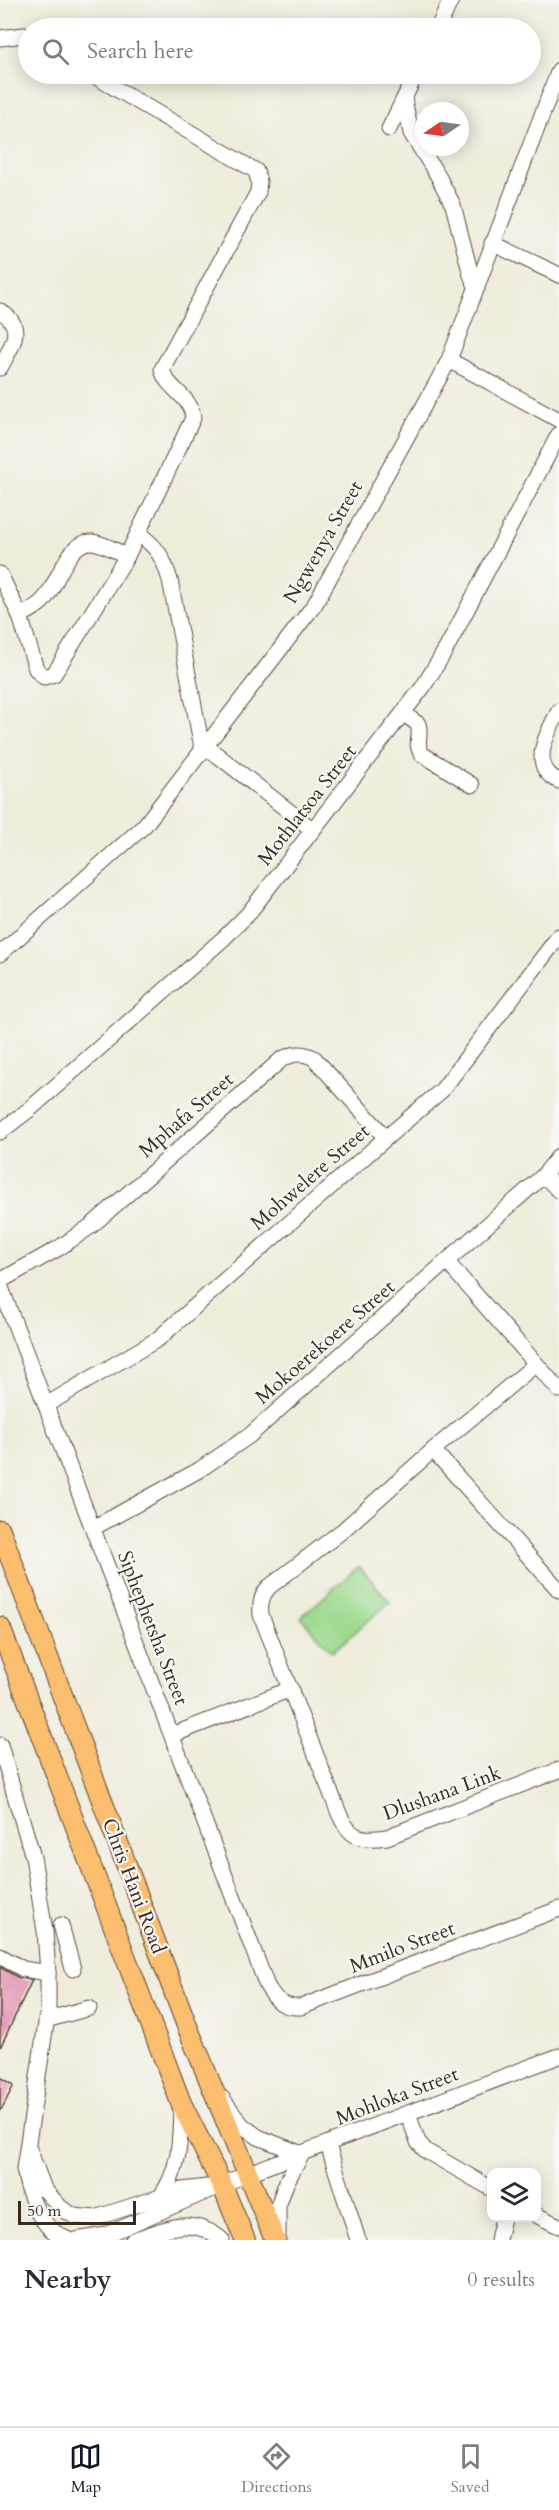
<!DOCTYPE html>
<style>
body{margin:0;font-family:Cardo,serif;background:#f2f2f3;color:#2b2b33}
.controls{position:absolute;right:18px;bottom:18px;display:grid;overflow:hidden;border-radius:12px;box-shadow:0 3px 15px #0003}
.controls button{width:54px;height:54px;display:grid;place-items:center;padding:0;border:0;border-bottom:2px solid #e1e1e2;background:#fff;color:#2b2b33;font:30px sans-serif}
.compass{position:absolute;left:415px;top:102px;width:54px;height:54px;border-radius:50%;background:#fff;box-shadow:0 3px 15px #0003;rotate:257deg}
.scale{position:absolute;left:18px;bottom:15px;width:118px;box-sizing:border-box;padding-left:6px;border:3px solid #3b2a1e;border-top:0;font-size:16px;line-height:21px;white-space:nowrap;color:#3b2a1e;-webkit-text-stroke:4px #f6f6f2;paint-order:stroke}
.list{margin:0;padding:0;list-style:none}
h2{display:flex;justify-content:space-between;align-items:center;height:78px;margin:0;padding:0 24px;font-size:26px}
h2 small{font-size:20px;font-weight:400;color:#7c7c81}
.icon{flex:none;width:33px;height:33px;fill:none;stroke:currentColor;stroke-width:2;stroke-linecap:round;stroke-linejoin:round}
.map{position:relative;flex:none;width:559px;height:2240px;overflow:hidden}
.search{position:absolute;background:#fff;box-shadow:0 3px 15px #0003;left:18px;right:18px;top:18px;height:66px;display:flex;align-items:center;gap:15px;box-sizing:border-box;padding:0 21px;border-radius:33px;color:#7c7c81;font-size:22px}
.sheet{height:186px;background:#fff}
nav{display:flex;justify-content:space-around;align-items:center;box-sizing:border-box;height:84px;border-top:2px solid #e1e1e2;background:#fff;font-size:16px;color:#7c7c81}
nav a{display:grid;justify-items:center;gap:3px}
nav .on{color:#111827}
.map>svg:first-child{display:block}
</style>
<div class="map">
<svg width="559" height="2240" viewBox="0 0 559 2240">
<rect width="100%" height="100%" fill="#f6f6f2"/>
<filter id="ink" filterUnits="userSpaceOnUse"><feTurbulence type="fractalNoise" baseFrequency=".0167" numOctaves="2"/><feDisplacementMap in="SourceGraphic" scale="12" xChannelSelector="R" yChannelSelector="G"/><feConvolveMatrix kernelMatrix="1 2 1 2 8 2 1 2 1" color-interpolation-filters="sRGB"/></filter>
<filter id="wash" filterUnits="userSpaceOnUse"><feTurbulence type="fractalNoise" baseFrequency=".008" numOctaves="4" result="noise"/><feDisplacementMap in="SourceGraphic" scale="24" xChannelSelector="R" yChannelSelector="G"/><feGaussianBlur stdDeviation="1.35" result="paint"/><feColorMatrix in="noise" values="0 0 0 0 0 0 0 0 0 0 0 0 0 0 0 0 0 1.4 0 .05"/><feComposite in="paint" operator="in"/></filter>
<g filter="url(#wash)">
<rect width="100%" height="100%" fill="#f0ecdb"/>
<!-- green -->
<polygon fill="#9cda8e" stroke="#6c8256" stroke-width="1.5" points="359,1566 390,1602 332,1652 301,1617"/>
<g id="blocks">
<!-- building -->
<g fill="#e190af">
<polygon points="0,1967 19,1978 32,1980 0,2048"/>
<polygon points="0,2077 14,2085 0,2112"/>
</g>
</g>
</g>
<g filter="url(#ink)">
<use href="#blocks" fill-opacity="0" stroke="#56473a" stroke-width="1.5"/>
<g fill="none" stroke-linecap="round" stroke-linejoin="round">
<!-- minor casing -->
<g stroke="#56473a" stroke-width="17">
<g id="minor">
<polyline points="438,28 451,0"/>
<polyline points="0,38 24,35 28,37"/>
<polyline points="404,99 411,133 438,176 453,205 471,275 477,288"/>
<polyline points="389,129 416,74"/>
<polyline points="492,243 559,275"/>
<path d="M0,311C27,327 11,347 0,368"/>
<polyline points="449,360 559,420"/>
<path d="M138,533C158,548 163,557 170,580L203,753"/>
<path d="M0,574L20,616C29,611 40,606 46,597C58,582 69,540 92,542C103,543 116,551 127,556L193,418C192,396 166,389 162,369L258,192L259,182L256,171L91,74"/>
<polyline points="20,616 36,669 44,677 54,674 127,556"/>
<path d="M559,711C548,732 527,766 559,781"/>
<path d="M404,714L418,724C422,735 414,745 422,754L472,785"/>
<polyline points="207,747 313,830"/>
<polyline points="0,954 144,826 315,604 449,360 559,70"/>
<polyline points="0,1132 30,1109 224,938 248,914 423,687 445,651 559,434"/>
<polyline points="544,1175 559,1191"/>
<polyline points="447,1262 559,1390"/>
<path d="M0,1281L59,1248L91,1226L282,1059C294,1053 302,1052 314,1058L386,1138"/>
<path d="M0,1285L267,1986C276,2001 283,2008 301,2007L559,1909"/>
<path d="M536,1364L433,1450L342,1531L269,1587C261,1596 260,1604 261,1615L338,1811C349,1838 359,1841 387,1837L559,1770"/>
<polyline points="46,1405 158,1339 386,1138 442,1090 559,936"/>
<polyline points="433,1450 559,1590"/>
<polyline points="93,1528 199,1470 249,1436 544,1175 559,1156"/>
<polyline points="172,1735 291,1689"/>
<path d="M0,1745L33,1857L45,1931L48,1973V2010L24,2169C29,2197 39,2229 69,2240"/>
<polyline points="61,1925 73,1969"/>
<polyline points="0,1956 23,1969 48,1973"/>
<polyline points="46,2020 89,2008"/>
<polyline points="222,2098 242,2125 258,2137 302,2154 287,2181 278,2206 278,2240"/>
<polyline points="408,2114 418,2142 426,2151 492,2189"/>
<polyline points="328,2145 358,2240"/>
<polyline points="29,2149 44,2189 61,2208 74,2216 95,2218 182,2190 207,2187"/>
<path d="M161,2196C181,2168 180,2138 181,2105"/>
<polyline points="536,2215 559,2226"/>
<polyline points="76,2240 106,2235 249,2173 559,2056"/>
<path d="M133,2240C166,2229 192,2215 222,2240"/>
<polyline points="498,2240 503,2218"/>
</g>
</g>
<!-- major casing -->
<g stroke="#56473a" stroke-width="22">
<g id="major">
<polyline points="0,1530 187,2026 275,2240"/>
<polyline points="0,1627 181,2103 222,2185 245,2240"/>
</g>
</g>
<!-- minor -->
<use href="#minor" stroke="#fff" stroke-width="15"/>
<!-- major -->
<use href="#major" stroke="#fbbe6e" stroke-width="20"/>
</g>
</g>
<g text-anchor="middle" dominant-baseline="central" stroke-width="4.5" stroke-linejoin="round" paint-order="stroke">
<!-- street labels -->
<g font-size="20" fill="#3b2a1e" stroke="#f6f6f2">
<text transform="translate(323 542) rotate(-60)">Ngwenya Street</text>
<text transform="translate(307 805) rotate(-52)">Mothlatsoa Street</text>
<text transform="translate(186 1115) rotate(-41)">Mphafa Street</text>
<text transform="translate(310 1177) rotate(-41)">Mohwelere Street</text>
<text transform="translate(325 1342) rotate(-41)">Mokoerekoere Street</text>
<text transform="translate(153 1628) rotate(69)">Siphephetsha Street</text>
<text transform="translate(442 1793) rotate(-20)">Dlushana Link</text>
<text transform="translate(134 1886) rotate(69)">Chris Hani Road</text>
<text transform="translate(402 1947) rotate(-21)">Mmilo Street</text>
<text transform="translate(397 2096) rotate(-21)">Mohloka Street</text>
</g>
</g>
</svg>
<div class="controls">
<button><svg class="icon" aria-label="layers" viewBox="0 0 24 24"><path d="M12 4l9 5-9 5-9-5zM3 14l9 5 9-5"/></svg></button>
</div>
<svg class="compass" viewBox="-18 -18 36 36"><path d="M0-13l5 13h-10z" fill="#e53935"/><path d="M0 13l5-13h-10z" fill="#7c7c81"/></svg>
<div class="scale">50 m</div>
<div class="search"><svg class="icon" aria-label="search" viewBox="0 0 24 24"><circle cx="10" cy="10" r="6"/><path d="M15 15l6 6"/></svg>Search here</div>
</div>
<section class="sheet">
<h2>Nearby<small>0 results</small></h2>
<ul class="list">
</ul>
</section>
<nav>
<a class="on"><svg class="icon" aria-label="map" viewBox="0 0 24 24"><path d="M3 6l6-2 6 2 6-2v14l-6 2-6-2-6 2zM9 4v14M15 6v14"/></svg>Map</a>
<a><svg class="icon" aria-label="directions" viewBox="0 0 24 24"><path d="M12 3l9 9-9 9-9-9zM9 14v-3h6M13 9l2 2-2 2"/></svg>Directions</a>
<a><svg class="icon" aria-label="saved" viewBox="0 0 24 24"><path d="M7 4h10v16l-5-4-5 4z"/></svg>Saved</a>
</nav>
